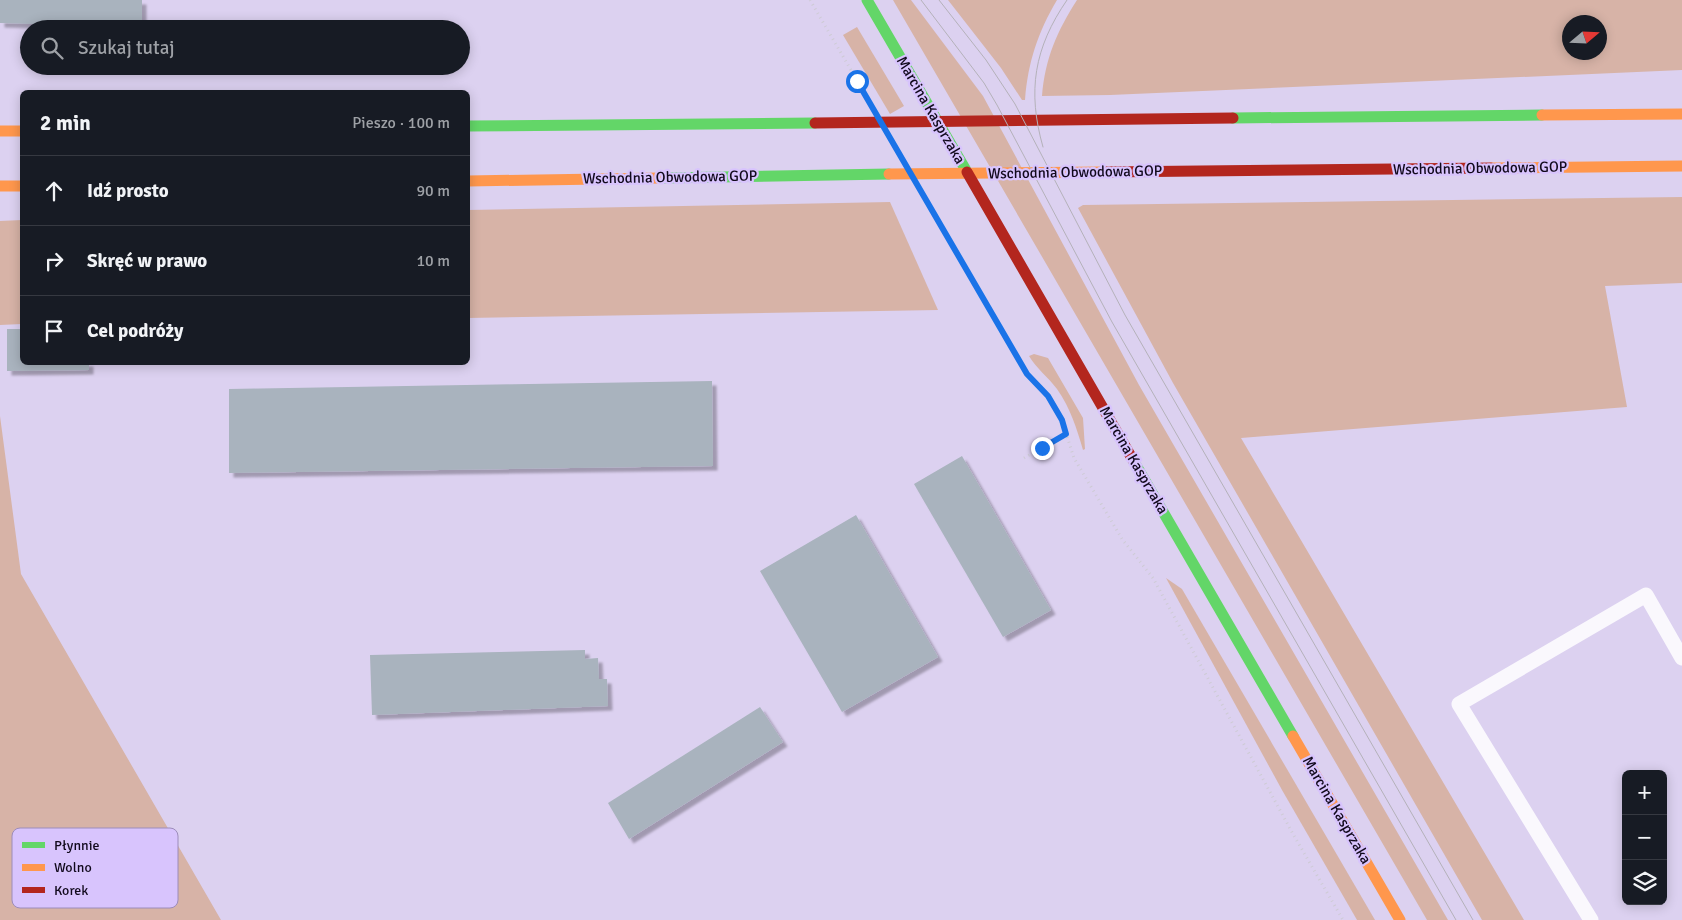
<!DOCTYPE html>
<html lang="pl">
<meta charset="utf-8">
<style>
body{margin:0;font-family:Signika,sans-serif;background:#242831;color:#f1f3f6}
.controls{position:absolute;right:15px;bottom:15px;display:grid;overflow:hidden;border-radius:8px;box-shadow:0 2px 12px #0003}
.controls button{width:45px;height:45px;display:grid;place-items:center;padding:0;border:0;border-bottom:1px solid #363941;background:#171b24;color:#f1f3f6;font:25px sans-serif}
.compass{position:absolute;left:1562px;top:15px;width:45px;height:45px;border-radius:50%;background:#171b24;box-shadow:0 2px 12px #0003;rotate:71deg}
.stop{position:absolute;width:15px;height:15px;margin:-11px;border:4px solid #1a73e8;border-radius:50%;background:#fff}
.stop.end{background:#1a73e8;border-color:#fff;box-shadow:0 1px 5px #0008}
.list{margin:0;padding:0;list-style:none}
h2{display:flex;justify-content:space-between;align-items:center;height:65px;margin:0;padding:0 20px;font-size:21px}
h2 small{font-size:16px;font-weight:400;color:#9ea1a6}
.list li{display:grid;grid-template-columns:32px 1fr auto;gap:15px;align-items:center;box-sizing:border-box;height:70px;padding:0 20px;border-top:1px solid #363941}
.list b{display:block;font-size:19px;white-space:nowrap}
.list em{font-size:16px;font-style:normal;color:#9ea1a6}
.icon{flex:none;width:28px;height:28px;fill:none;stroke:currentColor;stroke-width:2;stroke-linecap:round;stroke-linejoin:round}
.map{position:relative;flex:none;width:1682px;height:920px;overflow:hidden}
.search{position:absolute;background:#171b24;box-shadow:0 2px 12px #0003;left:20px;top:20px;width:450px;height:55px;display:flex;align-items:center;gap:12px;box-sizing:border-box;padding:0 18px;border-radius:28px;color:#9ea1a6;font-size:19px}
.panel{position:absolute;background:#171b24;box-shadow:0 2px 12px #0003;left:20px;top:90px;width:450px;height:275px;border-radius:8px}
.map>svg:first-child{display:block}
</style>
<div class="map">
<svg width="1682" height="920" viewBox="0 0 1682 920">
<defs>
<filter id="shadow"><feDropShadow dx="4.5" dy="4.5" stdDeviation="1" flood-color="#0004"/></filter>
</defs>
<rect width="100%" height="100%" fill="#dcd1f0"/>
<!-- green -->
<g fill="#d7b3a7" fill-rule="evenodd">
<polygon points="893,0 911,0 983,96 1139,385 1448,920 1427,920"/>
<path d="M948,0H1057C1038,32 1028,62 1025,100H1022L1001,68Z"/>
<path d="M1077,0H1682V70L1110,95L1042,96C1045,59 1057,31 1077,0ZM1570,22H1600V52H1570Z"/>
<polygon points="857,27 904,106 890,114 843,35"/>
<polygon points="1682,197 1682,283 1605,286 1627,407 1241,438 1524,920 1482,920 1173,383 1078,208 1083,205"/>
<polygon points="890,202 938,310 468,318 468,210"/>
<polygon points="22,220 22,324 0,325 0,221"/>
<path d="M1034,354L1048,358L1083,418L1085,449L1083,450C1077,429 1070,407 1057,389C1048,377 1037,369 1029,356Z"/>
<polygon points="0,416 21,574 221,920 0,920"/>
<polygon points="1166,578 1182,589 1375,920 1357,920 1282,790"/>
</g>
<!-- building -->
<g fill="#a9b3be" filter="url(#shadow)">
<polygon points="0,0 142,0 142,27 0,23"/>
<polygon points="7,329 22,329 22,362 89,362 89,370 7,371"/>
<polygon points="712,381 713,466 229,473 229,389"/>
<polygon points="962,456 1051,610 1003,637 914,484"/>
<polygon points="856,515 938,657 842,712 760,571"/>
<polygon points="585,650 585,659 598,658 599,679 607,679 608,706 372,715 370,655"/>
<polygon points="760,707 783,742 629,839 608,803"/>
</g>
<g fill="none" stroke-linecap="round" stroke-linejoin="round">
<!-- path -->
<g stroke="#cecbd5" stroke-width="3" stroke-dasharray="1 4" stroke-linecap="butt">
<polyline points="810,0 865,94"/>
<polyline points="927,202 1027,375 1048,396 1062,421 1074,458 1122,539 1153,578 1293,834 1343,920"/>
<polyline points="1024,458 1066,434"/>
</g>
<!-- lane -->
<polyline stroke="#faf8fd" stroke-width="15" points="1591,920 1459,704 1646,595 1682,658"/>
<!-- fast -->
<g stroke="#63d668" stroke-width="11">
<polyline points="867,0 967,172"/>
<polyline points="1233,118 1542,115"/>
<polyline points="468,126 815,123"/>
<polyline points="661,178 889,174"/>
<polyline points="1133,460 1293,736"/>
</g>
<!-- slow -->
<g stroke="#ff974d" stroke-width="11">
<polyline points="1542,115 1682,114"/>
<polyline points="0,131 22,131"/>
<polyline points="1491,168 1682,166"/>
<polyline points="889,174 1104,172"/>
<polyline points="468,181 661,178"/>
<polyline points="0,186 22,186"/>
<polyline points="1293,736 1400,920"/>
</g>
<!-- jam -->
<g stroke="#b3261e" stroke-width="11">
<polyline points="815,123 1233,118"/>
<polyline points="967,172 1133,460"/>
<polyline points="1104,172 1491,168"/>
</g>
<!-- tram -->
<g stroke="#b4b1b9" stroke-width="1">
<polyline points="921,0 984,83 997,105 1112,322 1456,920"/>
<polyline points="939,0 986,60 1015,104 1125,315 1473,920"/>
<path d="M1043,147C1027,91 1034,48 1067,0"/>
</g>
</g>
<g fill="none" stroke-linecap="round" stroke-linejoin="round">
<!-- route -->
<polyline stroke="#1a73e8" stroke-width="6" points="857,81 1027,374 1048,396 1062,420 1066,434 1042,448"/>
</g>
<g text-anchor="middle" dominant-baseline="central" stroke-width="4.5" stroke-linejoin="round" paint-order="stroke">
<!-- street labels -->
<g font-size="15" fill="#11091c" stroke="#d8c4fd">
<text transform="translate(931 110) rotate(60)">Marcina Kasprzaka</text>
<text transform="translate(1480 168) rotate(-1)">Wschodnia Obwodowa GOP</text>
<text transform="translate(1075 172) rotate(-1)">Wschodnia Obwodowa GOP</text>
<text transform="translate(670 177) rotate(-1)">Wschodnia Obwodowa GOP</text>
<text transform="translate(1134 460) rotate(60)">Marcina Kasprzaka</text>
<text transform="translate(1337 810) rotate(60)">Marcina Kasprzaka</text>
</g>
</g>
<!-- legend -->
<rect x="12" y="828" width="166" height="80" rx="8" fill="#d8c4fd" stroke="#9c8cba" stroke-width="1"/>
<rect x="22" y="842" width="23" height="6" fill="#63d668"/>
<rect x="22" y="864" width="23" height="7" fill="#ff974d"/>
<rect x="22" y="887" width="23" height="6" fill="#b3261e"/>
<g font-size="14" fill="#11091c">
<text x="54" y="850">Płynnie</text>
<text x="54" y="872">Wolno</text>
<text x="54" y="895">Korek</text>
</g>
</svg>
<div class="controls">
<button>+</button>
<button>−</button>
<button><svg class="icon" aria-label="layers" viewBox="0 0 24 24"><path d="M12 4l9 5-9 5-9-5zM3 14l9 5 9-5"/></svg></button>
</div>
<svg class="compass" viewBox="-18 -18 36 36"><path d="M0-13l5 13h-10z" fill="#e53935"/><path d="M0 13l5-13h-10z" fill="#9ea1a6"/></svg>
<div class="stop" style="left:857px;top:81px"></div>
<div class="stop end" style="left:1042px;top:448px"></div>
<div class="search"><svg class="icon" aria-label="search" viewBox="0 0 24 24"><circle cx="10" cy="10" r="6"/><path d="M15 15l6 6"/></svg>Szukaj tutaj</div>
<section class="panel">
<h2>2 min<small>Pieszo · 100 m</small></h2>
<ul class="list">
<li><svg class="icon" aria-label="ahead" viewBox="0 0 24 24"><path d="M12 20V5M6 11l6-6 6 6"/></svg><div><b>Idź prosto</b></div><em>90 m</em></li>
<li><svg class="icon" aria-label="right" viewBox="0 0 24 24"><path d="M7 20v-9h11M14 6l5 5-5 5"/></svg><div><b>Skręć w prawo</b></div><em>10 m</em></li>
<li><svg class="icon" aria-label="arrive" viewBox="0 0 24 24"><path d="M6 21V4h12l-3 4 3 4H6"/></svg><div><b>Cel podróży</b></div></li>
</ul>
</section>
</div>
